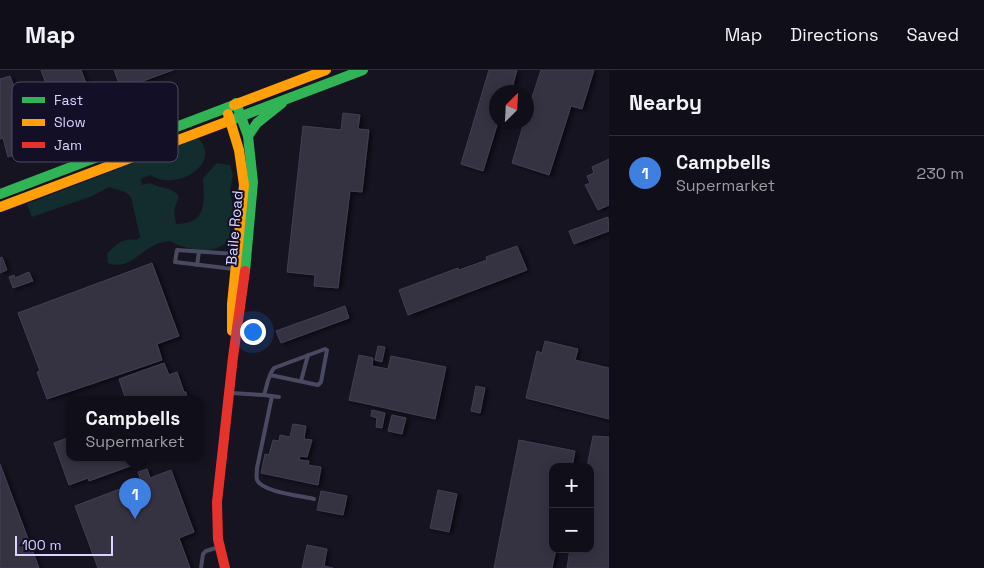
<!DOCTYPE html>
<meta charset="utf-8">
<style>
body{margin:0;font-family:"Space Grotesk",sans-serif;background:#191822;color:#f1f3f6}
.controls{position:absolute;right:15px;bottom:15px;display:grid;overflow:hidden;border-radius:10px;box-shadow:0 2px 12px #0003}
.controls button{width:45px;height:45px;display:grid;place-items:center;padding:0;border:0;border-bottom:1px solid #302f38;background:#100f19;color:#f1f3f6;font:25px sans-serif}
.compass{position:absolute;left:489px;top:15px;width:45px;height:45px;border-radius:50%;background:#100f19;box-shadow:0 2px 12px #0003;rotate:24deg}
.scale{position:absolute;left:15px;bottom:12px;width:98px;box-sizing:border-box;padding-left:5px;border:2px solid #d9d4ff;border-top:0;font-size:14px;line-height:18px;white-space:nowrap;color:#d9d4ff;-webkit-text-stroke:4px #130f26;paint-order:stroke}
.you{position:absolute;left:252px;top:261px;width:18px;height:18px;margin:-12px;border:4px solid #fff;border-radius:50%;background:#1a73e8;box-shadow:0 0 0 8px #1a73e833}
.badge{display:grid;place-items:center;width:32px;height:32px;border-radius:50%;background:#9591b1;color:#fff;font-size:16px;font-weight:700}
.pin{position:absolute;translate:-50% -41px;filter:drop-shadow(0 1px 2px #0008)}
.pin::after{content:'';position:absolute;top:26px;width:18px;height:15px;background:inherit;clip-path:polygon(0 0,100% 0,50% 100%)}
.popup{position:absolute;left:66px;top:326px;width:138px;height:65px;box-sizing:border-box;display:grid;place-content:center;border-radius:10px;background:#100f19;filter:drop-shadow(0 1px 4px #0005);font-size:16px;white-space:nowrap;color:#9c9ca2}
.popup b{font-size:19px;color:#f1f3f6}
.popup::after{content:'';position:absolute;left:50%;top:100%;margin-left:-10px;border:10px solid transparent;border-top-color:#100f19}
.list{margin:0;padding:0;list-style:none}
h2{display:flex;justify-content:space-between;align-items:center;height:65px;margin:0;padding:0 20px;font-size:21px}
h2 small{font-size:16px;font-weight:400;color:#9c9ca2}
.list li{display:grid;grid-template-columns:32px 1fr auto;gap:15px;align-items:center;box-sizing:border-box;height:75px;padding:0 20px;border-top:1px solid #302f38}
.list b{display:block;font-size:19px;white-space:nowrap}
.list p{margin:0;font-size:16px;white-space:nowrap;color:#9c9ca2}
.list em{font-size:16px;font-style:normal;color:#9c9ca2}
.map{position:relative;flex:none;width:609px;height:498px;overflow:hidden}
header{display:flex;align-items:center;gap:30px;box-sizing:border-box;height:70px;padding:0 25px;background:#100f19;border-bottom:1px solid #302f38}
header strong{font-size:24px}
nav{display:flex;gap:28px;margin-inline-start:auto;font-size:18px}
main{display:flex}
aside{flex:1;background:#100f19}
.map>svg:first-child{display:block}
</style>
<header>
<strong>Map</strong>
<nav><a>Map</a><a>Directions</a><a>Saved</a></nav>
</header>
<main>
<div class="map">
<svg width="609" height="498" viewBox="0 0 609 498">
<defs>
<filter id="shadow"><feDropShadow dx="3" dy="1.5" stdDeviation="2.5" flood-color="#0009"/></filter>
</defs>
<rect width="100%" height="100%" fill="#161421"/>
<!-- green -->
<path fill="#132c2d" d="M198,68C220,91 187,113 165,110C159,110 154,107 150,105L141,109L142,115L150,113C161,119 170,116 179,126L174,140L176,154C208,154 204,132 203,108L217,93L230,95L233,105L230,120L233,136L229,169C226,172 223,176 219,177C206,184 182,178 170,171C164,172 157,173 151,177C137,185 126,200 108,193L107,184C116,174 123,168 136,170L140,167L131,127L125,122L109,117L92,126L32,147L27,134Z"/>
<!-- building -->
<g fill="#343243" stroke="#433f54" filter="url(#shadow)">
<polygon points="41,0 81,0 101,53 65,67"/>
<polygon points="114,0 173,0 121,19"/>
<polygon points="489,0 517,0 511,22 497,22 497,52 498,52 483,101 461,94"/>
<polygon points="541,0 594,0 582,39 571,36 549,105 512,93 524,52 526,52 526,46"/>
<polygon points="10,6 35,74 26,77 27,80 8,87 3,68 0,69 0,9"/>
<polygon points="343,43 360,45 358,59 369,60 362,122 350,121 338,218 314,216 315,205 287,202 303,56 341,60"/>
<polygon points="609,89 609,135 598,140 585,115 590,113 587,106 594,103 592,97"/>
<polygon points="608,147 609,161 574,174 569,161"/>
<polygon points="517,176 527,200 408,245 399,220 458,198 459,200 487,190 486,187"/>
<polygon points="2,187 7,200 0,203 0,188"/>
<polygon points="152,193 179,266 157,274 162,290 47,329 37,302 40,301 18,243"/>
<polygon points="29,202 33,211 13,218 9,207 14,205 15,208"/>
<polygon points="345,236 349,248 281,273 276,261"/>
<polygon points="545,271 578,279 575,290 609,298 609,349 526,328 537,281 542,283"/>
<polygon points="378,276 385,277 382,292 375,290"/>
<polygon points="359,285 373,288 372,296 388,299 391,286 446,297 435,349 349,330"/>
<polygon points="164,293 169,305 177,302 184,322 186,322 187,329 182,330 126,330 119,309"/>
<polygon points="476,316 485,318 480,343 471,341"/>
<polygon points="372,340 385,343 382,358 376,357 377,348 371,346"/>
<polygon points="392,345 406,348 402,364 388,361"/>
<polygon points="293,354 306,356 304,369 312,370 307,387 300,386 299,390 309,391 308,395 321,397 318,415 261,403 265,384 269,385 273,370 279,371 280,365 290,367"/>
<polygon points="593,366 609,367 609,498 567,498 570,479 590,479 590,397 587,397"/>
<polygon points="70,367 70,388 142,388 144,391 89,411 88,408 69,415 54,373"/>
<polygon points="519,370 575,381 572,397 553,397 553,479 556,479 552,498 494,498"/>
<polygon points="0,394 39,498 0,498"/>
<polygon points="147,399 150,408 171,400 194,462 179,468 190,498 98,498 75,436 141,411 138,402"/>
<polygon points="438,420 457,424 449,462 430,458"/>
<polygon points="321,421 347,426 343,445 317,440"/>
<polygon points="307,475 327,479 324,496 333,498 302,498"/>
</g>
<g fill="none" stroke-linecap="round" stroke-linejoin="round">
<!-- lane -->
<g stroke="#4a4962" stroke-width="4">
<polyline points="197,195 199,182"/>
<polyline points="234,199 175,192 177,180 235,184"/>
<polyline points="301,311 308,285"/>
<polyline points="231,323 264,325 279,327"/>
<path d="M264,325C267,316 268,305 274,298L325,279L327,280L321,312L318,315L270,305"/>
<path d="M272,326L257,398C257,401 256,406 257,410C262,422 302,426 314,429"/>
<polyline points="201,498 203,484 206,481 219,477"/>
</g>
<!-- fast -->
<g stroke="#30b455" stroke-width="10">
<polyline points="236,33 248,66 253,112 245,201"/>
<polyline points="226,52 363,0"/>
<polyline points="248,66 257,53 282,33"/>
<polyline points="0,124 234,35"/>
</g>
<!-- slow -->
<g stroke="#ff9f0a" stroke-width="10">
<polyline points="234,35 326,0"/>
<polyline points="228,44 239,80 244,115 232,234 232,261"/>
<polyline points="0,137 226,52"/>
</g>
<!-- jam -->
<polyline stroke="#e5322d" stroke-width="10" points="225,498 218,469 217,432 233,287 245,201"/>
</g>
<g text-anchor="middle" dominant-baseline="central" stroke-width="4" stroke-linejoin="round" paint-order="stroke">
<!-- street labels -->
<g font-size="15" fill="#d9d4ff" stroke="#130f26">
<text transform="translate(234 158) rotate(-85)">Baile Road</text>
</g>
</g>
<!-- legend -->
<rect x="12" y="12" width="166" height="80" rx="8" fill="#130f26" stroke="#4e4a67" stroke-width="1"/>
<rect x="22" y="27" width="23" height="6" fill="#30b455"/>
<rect x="22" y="49" width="23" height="7" fill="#ff9f0a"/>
<rect x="22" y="72" width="23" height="6" fill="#e5322d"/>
<g font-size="14" fill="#d9d4ff">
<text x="54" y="35">Fast</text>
<text x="54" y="57">Slow</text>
<text x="54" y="80">Jam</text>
</g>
</svg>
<div class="controls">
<button>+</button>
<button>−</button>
</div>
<svg class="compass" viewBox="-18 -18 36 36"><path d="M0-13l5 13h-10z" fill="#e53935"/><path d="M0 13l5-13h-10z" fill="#9c9ca2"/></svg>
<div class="scale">100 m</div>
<div class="you"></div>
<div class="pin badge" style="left:135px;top:449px;background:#3f7fe0">1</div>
<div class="popup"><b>Campbells</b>Supermarket</div>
</div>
<aside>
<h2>Nearby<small></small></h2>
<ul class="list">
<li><span class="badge" style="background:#3f7fe0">1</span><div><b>Campbells</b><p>Supermarket</p></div><em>230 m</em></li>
</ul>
</aside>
</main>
